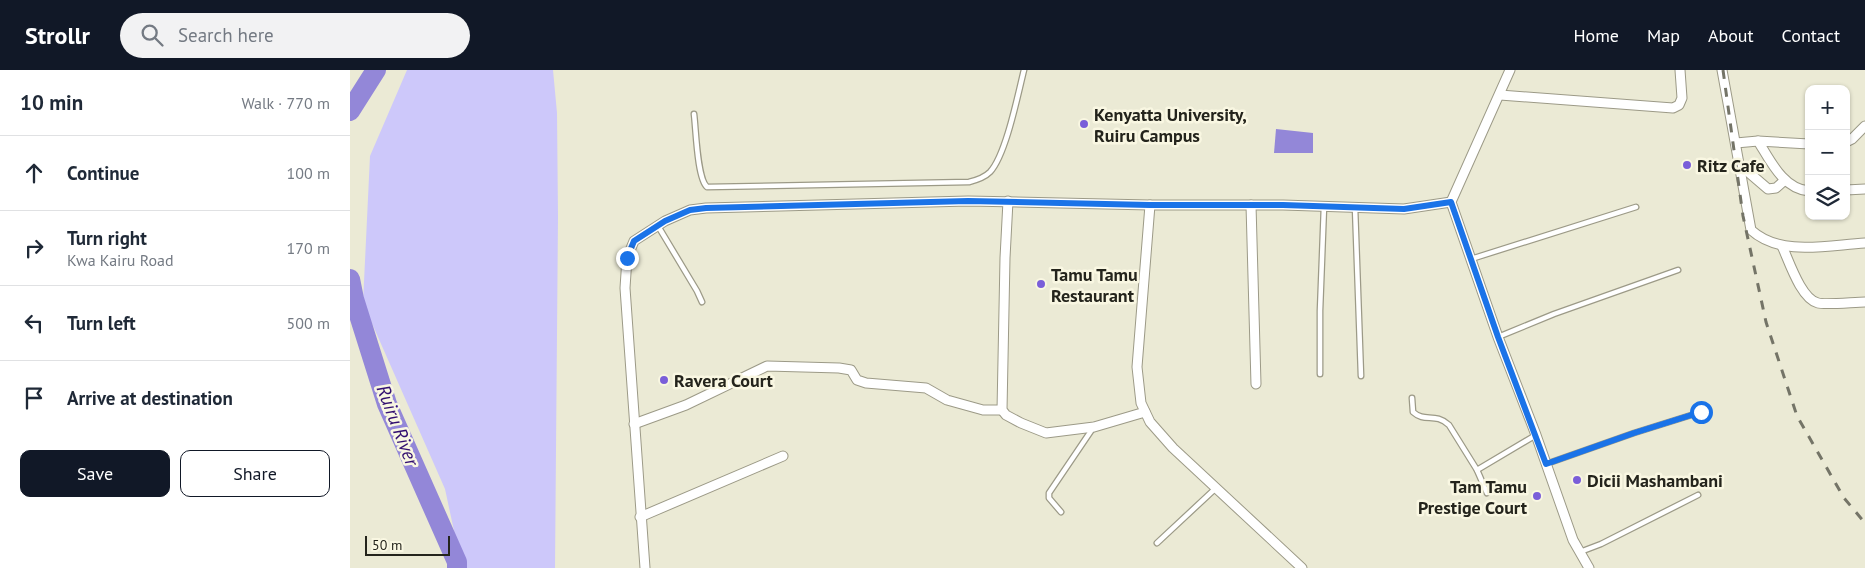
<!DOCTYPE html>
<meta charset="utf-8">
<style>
body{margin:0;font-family:"PT Sans",sans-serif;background:#f2f2f3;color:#1f2937}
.controls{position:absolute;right:15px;top:15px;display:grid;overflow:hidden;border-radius:10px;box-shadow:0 1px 4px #0004}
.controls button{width:45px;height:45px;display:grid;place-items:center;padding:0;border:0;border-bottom:1px solid #e0e1e3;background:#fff;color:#1f2937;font:25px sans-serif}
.scale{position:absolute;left:15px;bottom:12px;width:85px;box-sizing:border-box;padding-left:5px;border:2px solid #24241c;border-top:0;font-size:14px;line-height:18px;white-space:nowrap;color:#24241c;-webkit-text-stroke:4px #f9f7e2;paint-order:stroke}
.stop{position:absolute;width:15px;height:15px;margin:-11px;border:4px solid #1a73e8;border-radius:50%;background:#fff}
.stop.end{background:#1a73e8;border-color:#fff;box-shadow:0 1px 5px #0008}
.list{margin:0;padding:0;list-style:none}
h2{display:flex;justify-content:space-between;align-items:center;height:65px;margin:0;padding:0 20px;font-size:21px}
h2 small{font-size:16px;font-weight:400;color:#747a83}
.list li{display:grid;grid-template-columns:32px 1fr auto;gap:15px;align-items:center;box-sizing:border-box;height:75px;padding:0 20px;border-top:1px solid #e0e1e3}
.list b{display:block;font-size:19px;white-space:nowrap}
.list p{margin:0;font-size:16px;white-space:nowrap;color:#747a83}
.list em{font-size:16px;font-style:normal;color:#747a83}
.actions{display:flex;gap:10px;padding:15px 20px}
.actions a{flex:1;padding:11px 0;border:1px solid #111827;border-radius:10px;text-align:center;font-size:18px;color:#111827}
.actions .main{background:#111827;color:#fff}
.icon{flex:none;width:28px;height:28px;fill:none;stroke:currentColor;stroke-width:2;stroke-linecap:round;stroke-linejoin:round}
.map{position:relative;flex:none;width:1515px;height:498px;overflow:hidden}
header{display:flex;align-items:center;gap:30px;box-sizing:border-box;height:70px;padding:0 25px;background:#111827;color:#fff}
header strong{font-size:24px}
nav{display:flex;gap:28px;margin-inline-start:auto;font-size:18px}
.search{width:350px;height:45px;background:#f2f2f3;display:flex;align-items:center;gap:12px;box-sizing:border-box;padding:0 18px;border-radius:28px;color:#747a83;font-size:19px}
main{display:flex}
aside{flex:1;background:#fff}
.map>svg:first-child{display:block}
</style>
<header>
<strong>Strollr</strong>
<div class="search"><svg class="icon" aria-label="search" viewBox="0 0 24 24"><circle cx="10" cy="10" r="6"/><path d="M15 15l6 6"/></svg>Search here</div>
<nav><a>Home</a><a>Map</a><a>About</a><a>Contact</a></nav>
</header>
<main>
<aside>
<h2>10 min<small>Walk · 770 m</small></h2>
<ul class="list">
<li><svg class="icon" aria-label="ahead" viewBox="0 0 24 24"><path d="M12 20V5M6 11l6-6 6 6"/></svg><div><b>Continue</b></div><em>100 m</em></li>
<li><svg class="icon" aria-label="right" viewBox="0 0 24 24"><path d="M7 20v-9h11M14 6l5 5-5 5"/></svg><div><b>Turn right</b><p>Kwa Kairu Road</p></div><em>170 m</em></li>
<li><svg class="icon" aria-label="left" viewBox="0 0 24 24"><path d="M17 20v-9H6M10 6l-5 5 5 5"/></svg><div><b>Turn left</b></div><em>500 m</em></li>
<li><svg class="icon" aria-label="arrive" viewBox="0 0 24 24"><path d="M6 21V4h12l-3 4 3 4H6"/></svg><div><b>Arrive at destination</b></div></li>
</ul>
<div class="actions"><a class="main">Save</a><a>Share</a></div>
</aside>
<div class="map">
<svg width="1515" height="498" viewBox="0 0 1515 498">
<rect width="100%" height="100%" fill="#ebead5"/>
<!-- green -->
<polygon fill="#cdc8fa" points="57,0 203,0 207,43 208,147 205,498 112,498 95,419 13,233 20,86"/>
<!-- water -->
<polygon fill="#9387d8" points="926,59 963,63 963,83 924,83"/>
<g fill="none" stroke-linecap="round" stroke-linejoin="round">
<!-- river -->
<g stroke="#9387d8" stroke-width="20">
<polyline points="0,41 26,0"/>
<polyline points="0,209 4,229 37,334 107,492 107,498"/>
</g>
<!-- service casing -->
<g stroke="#9c9a87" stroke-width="7">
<g id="service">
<path d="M344,44C346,59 347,108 357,117L619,112C627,110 634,108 640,102C656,85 668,24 674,0"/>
<polyline points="1005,137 1011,306"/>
<polyline points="308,156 347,221 352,232"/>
<polyline points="1121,189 1286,137"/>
<polyline points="1148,267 1204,244 1328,200"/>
<polyline points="970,304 970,241 974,136"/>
<path d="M1062,328L1063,342C1075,353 1085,342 1099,355L1127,400L1186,365"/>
<polyline points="1196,394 1284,363 1351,342"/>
<polyline points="1127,400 1137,423"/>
<polyline points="711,442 699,428 699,423 743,358"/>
<polyline points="807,473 866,418"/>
<polyline points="1230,482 1251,474 1348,425"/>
</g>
</g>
<!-- minor casing -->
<g stroke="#9c9a87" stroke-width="11">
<g id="minor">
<polyline points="1160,0 1101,132 1148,267 1186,365 1223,470 1239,498"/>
<path d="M1372,0L1401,160C1431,187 1478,175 1515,173"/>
<polyline points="1150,25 1323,38 1329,35 1332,28 1330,0"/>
<path d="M1408,71C1420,90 1433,119 1459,121"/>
<polyline points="1496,72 1502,69 1515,56"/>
<polyline points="1386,73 1408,71 1459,74"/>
<polyline points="1390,95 1418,119 1426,118 1435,110"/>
<polyline points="1496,120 1515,119"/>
<polyline points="658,131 655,188 652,340 656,345 671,353 696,363 744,357 795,342"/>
<polyline points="800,135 787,297 791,333 800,352 823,378 952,498"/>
<polyline points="901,135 906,314"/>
<path d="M1432,176C1439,191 1451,229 1468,233C1476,235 1505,232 1515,232"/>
<polyline points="284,354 336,335 417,296 489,298 501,300 507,310 516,313 576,318 597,330 633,340 652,340"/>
<polyline points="290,447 433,386"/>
<polyline points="295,498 275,218 277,188 284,171 315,151 340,140 356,138 618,131 800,135 933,135 1054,139 1101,132"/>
</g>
</g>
<!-- service -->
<use href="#service" stroke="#fff" stroke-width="4.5"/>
<!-- minor -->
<use href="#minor" stroke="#fff" stroke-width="9"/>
<!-- rail -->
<polyline stroke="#747467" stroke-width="3" stroke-dasharray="9 9" stroke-linecap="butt" points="1373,0 1393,146 1416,252 1447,346 1494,428 1515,453"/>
</g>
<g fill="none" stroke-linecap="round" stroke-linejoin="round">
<!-- route -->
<polyline stroke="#1a73e8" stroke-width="6" points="277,188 284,171 315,151 340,140 356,138 618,131 800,135 933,135 1054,139 1101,132 1148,267 1196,394 1284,363 1351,342"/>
</g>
<!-- markers -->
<g fill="#7a5ed9" stroke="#f9f7e2" stroke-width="2">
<circle cx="734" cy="54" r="5"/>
<circle cx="1337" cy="95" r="5"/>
<circle cx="691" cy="214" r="5"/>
<circle cx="314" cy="310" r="5"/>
<circle cx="1227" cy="410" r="5"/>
<circle cx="1187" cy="426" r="5"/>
</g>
<g text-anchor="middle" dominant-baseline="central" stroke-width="5" stroke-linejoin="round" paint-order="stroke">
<!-- poi labels -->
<g font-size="18" font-weight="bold" fill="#24241c" stroke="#f9f7e2" text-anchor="start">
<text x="744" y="44">Kenyatta University,<tspan x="744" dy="21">Ruiru Campus</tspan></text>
<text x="1347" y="95">Ritz Cafe</text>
<text x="701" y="204">Tamu Tamu<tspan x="701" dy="21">Restaurant</tspan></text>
<text x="324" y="310">Ravera Court</text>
<text x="1237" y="410">Dicii Mashambani</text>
<text x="1177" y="416" text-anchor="end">Tam Tamu<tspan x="1177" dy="21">Prestige Court</tspan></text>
</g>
<!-- water labels -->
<g font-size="19" font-style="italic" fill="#310e70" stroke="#f9f7e2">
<text transform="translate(48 355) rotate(69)">Ruiru River</text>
</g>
</g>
</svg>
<div class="controls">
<button>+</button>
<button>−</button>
<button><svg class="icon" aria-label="layers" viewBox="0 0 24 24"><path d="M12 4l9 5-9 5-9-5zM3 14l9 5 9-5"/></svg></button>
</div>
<div class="scale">50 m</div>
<div class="stop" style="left:1351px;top:342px"></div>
<div class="stop end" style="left:277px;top:188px"></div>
</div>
</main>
